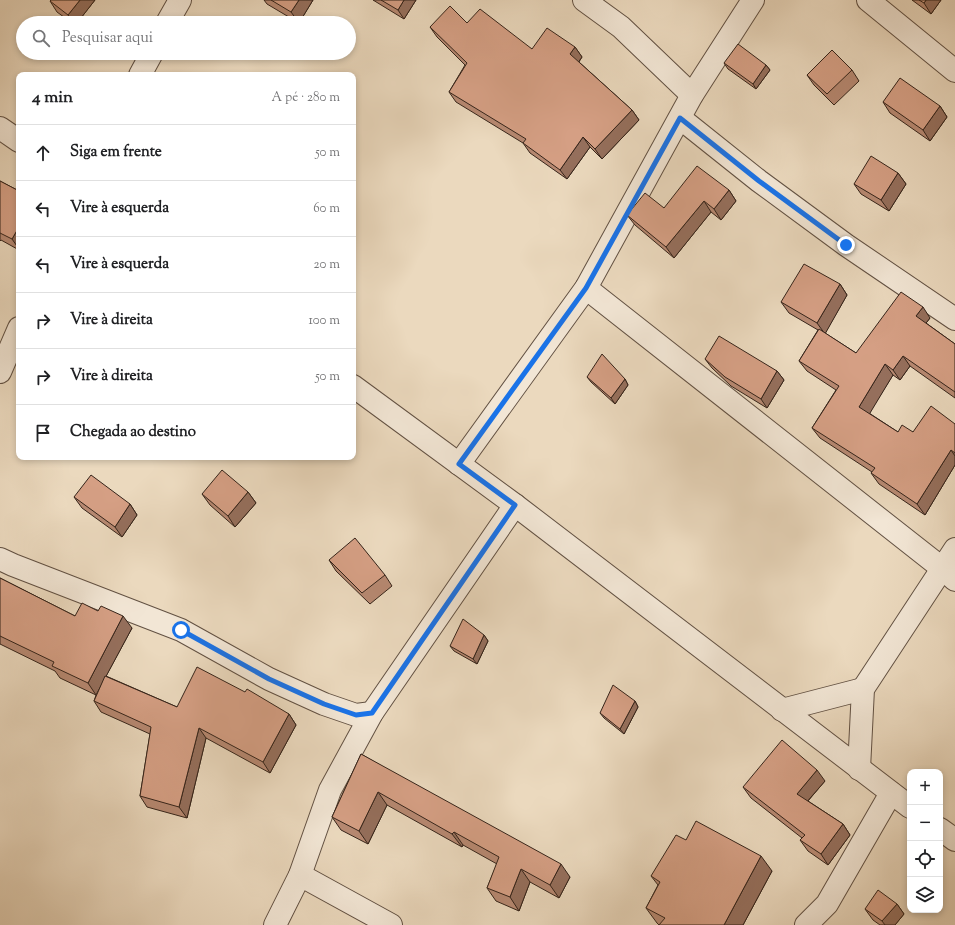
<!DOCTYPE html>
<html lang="pt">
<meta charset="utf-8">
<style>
body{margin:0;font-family:"Sorts Mill Goudy",serif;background:#f2f2f2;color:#202124}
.controls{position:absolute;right:12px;bottom:12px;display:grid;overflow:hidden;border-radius:8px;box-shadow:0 2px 6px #0003}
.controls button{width:36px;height:36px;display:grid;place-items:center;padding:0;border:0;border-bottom:1px solid #e0e0e0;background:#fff;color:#202124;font:20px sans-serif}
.stop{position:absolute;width:12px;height:12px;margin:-9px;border:3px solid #1a73e8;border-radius:50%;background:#fff}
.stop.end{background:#1a73e8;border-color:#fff;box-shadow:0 1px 4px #0008}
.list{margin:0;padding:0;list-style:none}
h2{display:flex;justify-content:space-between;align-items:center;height:52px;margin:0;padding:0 16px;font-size:17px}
h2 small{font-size:13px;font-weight:400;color:#757577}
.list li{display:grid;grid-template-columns:26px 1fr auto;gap:12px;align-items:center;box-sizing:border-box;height:56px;padding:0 16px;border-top:1px solid #e0e0e0}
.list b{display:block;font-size:15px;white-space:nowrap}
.list em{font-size:13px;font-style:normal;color:#757577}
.icon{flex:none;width:22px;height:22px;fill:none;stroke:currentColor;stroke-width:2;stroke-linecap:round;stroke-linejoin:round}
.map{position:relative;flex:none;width:955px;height:925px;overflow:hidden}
.search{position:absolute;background:#fff;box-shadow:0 2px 6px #0003;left:16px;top:16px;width:340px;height:44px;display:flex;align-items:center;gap:10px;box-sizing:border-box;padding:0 14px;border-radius:22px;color:#757577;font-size:15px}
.panel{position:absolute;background:#fff;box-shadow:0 2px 6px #0003;left:16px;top:72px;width:340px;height:388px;border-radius:8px}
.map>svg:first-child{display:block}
</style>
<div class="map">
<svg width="955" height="925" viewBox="0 0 955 925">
<rect width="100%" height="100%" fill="#ebd9be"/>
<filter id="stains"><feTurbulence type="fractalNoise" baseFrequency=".005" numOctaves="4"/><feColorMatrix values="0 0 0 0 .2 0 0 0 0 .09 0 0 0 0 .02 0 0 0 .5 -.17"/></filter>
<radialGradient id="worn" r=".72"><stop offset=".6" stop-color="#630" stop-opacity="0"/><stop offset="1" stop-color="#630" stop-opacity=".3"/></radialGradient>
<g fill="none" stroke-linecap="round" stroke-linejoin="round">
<!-- minor casing -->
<g stroke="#625143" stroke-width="24">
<g id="minor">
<polyline points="584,0 621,27 692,95"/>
<polyline points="868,0 955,71"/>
<polyline points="167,23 180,0"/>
<polyline points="140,75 152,53"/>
<polyline points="680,118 759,181 846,245 955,319"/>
<polyline points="0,128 19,141"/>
<polyline points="586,288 943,569 955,580"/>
<polyline points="0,372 19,328"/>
<polyline points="353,386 515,505 910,807"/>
<polyline points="459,464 586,288 692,95 753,0"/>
<polyline points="0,559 13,565 181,630 269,679 324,704 356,715 372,713"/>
<polyline points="782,710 863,689"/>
<polyline points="859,769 863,689 955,549"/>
<polyline points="940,829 955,840"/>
<polyline points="300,875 391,925"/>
<polyline points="275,925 300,875 330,790 372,713 515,505"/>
<polyline points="806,925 827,904 891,793"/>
</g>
</g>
<!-- minor -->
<use href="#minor" stroke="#f2e6d5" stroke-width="22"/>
</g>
<!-- wall -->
<g fill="#b78972" stroke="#35241a">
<polygon points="95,0 77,23 72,23 57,12 50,1"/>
<polygon points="264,0 313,0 299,23 267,4"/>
<polygon points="373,0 416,0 404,19"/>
<polygon points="912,0 941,0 931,14"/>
<polygon points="467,23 532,49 575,47 582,57 579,62 632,110 639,120 602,159 590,147 567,179 530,153 523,143 456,102 449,92 465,65 437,37 430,27"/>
<polygon points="724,63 766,65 770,70 756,89 728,69"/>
<polygon points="852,70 859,81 834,105 814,85 807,75"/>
<polygon points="883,102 940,106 947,117 930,141 890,113"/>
<polygon points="898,173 906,184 889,211 861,194 854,184"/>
<polygon points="0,181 19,191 19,250 1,240 0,241"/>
<polygon points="729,190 736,201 721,220 711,212 674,258 635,225 627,215 664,208"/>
<polygon points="840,284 847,295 825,333 856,353 930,318 926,323 955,344 955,398 910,366 900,380 893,375 869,413 898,432 913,432 955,424 955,465 925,515 879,484 871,473 872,472 820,438 812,428 836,390 807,371 799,361 818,330 789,313 781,302"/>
<polygon points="705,359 777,371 784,380 767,408 731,386 712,368"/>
<polygon points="587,377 625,379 628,385 615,404 591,382"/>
<polygon points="248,492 256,503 235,527 210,505 202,494"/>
<polygon points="74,497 130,504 137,515 122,537 82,508"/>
<polygon points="329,560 385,575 392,586 370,604 336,571"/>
<polygon points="0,578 75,616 132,628 106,676 177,707 289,714 296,725 270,773 206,738 187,818 147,807 140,796 150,734 101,712 94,701 96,695 60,678 55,671 0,644"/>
<polygon points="484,635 488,641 477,664 454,651 450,646"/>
<polygon points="635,701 638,707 624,734 604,718 600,713"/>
<polygon points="361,754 570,877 559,898 530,882 519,911 496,901 487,888 497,864 463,845 462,847 387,805 368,844 341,830 332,817"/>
<polygon points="825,781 808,801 843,824 850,835 828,865 808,851 800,840 802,838 751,798 743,787"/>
<polygon points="686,840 772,871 743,925 659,925 657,923 646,908 658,885 651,876"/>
<polygon points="897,904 904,914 895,925 880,925 873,920 865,909"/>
</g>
<!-- shaded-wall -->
<g fill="#956f5c" stroke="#35241a">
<polygon points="80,0 95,0 77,23 74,23 68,15"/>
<polygon points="299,0 313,0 299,23 291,12"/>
<polygon points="404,0 416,0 404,19 398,10"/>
<polygon points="926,0 941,0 931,14 924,3"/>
<polygon points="575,47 582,57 577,64 570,54"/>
<polygon points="766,65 770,70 756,89 753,84"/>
<polygon points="940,106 947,117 930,141 923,130"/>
<polygon points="632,110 639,120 602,159 595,149"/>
<polygon points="583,137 590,147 567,179 560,170"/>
<polygon points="898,173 906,184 889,211 881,200"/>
<polygon points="729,190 736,201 721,220 714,209"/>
<polygon points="704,201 711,212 674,258 666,247"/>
<polygon points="19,227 19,249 12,239"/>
<polygon points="840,284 847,295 825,334 817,323"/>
<polygon points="923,307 930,318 923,327 916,316"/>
<polygon points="903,356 910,366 900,380 893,370"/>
<polygon points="885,364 893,375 867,418 859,407"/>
<polygon points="777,371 784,380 767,408 761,399"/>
<polygon points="625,379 628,385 615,404 611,398"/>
<polygon points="951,450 955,456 955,465 925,515 917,504"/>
<polygon points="248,492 256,503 235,527 228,516"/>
<polygon points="130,504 137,515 122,537 115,527"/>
<polygon points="123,616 132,628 96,695 88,683"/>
<polygon points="484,635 488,641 477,664 473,659"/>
<polygon points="635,701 638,707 624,734 620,729"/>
<polygon points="289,714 296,725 270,773 263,762"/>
<polygon points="199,728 206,738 187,818 179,807"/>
<polygon points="817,770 825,781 805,804 797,794"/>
<polygon points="378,792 387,805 368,844 359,831"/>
<polygon points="843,824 850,835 828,865 821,854"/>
<polygon points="454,832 463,845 462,847 452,834"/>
<polygon points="761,856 772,871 743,925 724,925"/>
<polygon points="561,864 570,877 559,898 550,885"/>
<polygon points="521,869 530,882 519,911 510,897"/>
<polygon points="897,904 904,914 895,925 885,925 882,921"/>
</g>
<!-- building -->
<g fill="#d59f84" stroke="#35241a">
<polygon points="51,0 80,0 68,15 50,1"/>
<polygon points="271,0 299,0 291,12"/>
<polygon points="381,0 404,0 398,10"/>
<polygon points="919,0 926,0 924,3"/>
<polygon points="450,6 467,23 480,9 532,49 547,28 575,47 570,54 632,110 595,149 583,137 560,170 523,143 526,139 449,92 467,63 430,27"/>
<polygon points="738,44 766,65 753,84 724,63"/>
<polygon points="832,50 852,70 827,94 807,75"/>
<polygon points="900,78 940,106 923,130 883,102"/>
<polygon points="871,156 898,173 881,200 854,184"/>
<polygon points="697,166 729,190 714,209 704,201 666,247 627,215 645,193 664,208"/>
<polygon points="0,181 19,191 19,227 12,239 0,233"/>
<polygon points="804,264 840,284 817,323 781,302"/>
<polygon points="901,292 923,307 916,316 955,344 955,392 903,356 893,370 885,364 859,407 898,432 902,425 913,432 931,406 955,424 955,453 951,450 917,504 871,473 875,468 812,428 839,386 799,361 819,329 856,353"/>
<polygon points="719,336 777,371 761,399 725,377 705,359"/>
<polygon points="602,354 625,379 611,398 587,377"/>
<polygon points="222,470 248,492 228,516 202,494"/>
<polygon points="91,475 130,504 115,527 74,497"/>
<polygon points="355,538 385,575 362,593 329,560"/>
<polygon points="0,578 75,616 82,603 98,611 101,606 123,616 88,683 52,666 54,662 0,636"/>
<polygon points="463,619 484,635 473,659 450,646"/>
<polygon points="197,667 245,692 247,689 289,714 263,762 199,728 179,807 140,796 151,727 94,701 105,676 177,707"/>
<polygon points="613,685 635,701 620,729 600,713"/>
<polygon points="782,740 817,770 797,794 843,824 821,854 800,840 805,835 743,787"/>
<polygon points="361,754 561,864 550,885 521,869 510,897 487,888 499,857 454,832 452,834 378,792 359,831 332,817"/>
<polygon points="696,821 761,856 724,925 659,925 665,918 646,908 660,882 651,876 676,835 686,840"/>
<polygon points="878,890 897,904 882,921 865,909"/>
</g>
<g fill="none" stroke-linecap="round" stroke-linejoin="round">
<!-- route -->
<polyline stroke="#1a73e8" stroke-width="5" points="181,630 269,679 324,704 356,715 372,713 515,505 459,464 586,288 680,118 759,181 846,245"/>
</g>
<rect width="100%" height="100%" filter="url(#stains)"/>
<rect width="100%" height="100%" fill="url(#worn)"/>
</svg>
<div class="controls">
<button>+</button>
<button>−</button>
<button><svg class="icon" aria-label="locate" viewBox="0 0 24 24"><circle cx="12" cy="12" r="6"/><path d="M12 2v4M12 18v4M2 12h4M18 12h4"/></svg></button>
<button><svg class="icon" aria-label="layers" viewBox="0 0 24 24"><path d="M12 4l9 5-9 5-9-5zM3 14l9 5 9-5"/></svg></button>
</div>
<div class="stop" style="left:181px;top:630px"></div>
<div class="stop end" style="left:846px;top:245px"></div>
<div class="search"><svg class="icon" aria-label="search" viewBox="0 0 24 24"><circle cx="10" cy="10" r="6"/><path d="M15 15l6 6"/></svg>Pesquisar aqui</div>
<section class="panel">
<h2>4 min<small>A pé · 280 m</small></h2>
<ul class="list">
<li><svg class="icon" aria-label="ahead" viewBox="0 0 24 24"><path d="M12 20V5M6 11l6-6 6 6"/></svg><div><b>Siga em frente</b></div><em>50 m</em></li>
<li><svg class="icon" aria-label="left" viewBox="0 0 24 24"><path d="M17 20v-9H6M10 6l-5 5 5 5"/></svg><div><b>Vire à esquerda</b></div><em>60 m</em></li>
<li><svg class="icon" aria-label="left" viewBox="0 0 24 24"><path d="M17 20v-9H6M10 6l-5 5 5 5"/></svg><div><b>Vire à esquerda</b></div><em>20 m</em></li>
<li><svg class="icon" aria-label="right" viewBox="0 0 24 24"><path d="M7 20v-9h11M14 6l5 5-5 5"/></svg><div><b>Vire à direita</b></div><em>100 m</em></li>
<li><svg class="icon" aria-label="right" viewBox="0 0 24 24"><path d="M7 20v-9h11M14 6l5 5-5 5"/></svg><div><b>Vire à direita</b></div><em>50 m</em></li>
<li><svg class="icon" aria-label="arrive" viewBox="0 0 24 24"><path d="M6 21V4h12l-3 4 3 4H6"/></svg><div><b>Chegada ao destino</b></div></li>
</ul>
</section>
</div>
